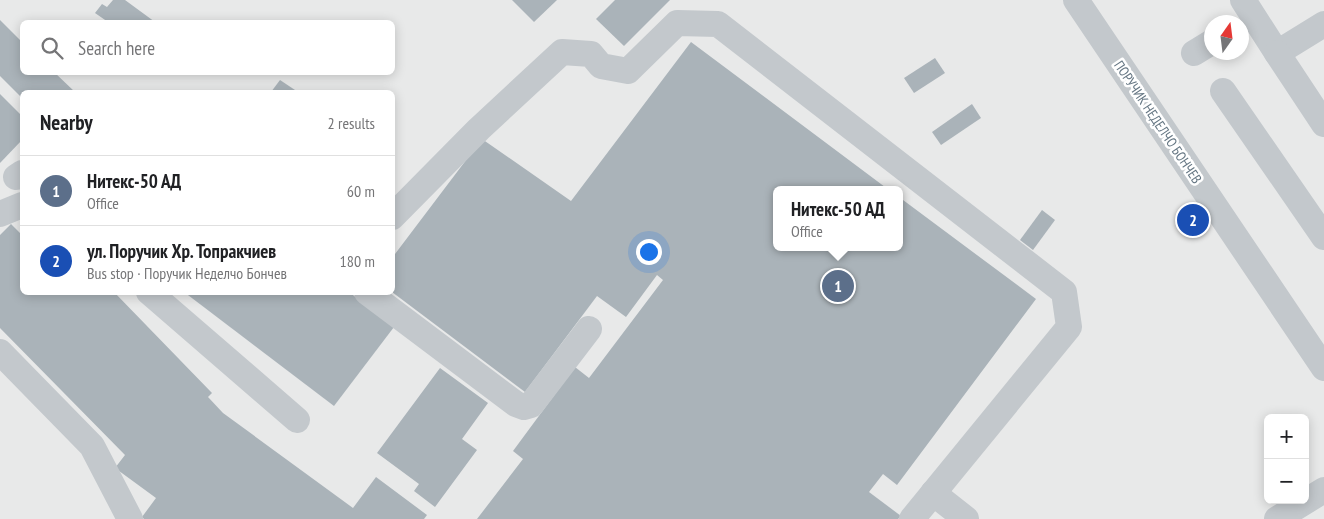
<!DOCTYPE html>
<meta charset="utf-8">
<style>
body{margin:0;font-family:"PT Sans Narrow",sans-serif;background:#f6f6f6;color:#202124}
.controls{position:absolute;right:15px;bottom:15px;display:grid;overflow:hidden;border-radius:8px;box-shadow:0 2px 12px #0003}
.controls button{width:45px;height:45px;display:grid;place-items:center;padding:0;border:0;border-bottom:1px solid #e0e0e0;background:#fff;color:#202124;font:25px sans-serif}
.compass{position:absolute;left:1204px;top:15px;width:45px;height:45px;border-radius:50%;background:#fff;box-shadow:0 2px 12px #0003;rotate:14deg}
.you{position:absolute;left:648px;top:251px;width:18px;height:18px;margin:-12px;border:4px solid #fff;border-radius:50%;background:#1a73e8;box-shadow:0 0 0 8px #1a73e833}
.badge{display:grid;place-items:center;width:32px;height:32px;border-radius:50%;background:#e4572e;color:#fff;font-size:16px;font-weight:700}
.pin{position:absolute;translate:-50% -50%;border:2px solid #fff;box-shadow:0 1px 5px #0006}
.popup{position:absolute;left:773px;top:186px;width:130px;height:65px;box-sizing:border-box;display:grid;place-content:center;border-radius:8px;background:#fff;filter:drop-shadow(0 1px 4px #0005);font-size:16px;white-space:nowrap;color:#757577}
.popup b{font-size:19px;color:#202124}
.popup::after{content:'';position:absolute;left:50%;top:100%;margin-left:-10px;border:10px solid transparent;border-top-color:#fff}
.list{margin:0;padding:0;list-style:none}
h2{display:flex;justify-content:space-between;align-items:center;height:65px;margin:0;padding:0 20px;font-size:21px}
h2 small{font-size:16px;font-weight:400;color:#757577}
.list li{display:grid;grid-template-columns:32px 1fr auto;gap:15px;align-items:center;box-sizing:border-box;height:70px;padding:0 20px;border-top:1px solid #e0e0e0}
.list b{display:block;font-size:19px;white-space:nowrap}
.list p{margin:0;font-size:16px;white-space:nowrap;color:#757577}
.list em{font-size:16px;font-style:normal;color:#757577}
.icon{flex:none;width:28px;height:28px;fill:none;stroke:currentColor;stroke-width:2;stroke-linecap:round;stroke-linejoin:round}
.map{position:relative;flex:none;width:1324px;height:519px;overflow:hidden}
.search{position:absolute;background:#fff;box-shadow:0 2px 12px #0003;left:20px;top:20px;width:375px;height:55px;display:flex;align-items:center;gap:12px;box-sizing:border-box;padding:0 18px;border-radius:8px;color:#757577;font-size:19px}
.panel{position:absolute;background:#fff;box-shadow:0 2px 12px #0003;left:20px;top:90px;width:375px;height:205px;border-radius:8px}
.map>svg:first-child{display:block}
</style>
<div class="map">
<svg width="1324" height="519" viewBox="0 0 1324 519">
<rect width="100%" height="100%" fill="#fafaf8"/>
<!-- built -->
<path fill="#e8e9e9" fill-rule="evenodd" d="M0,0H1324V519H0ZM22,22H392V72H22ZM1212,22H1242V52H1212ZM22,92H392V292H22ZM777,190H899V247H777ZM1268,418H1305V500H1268Z"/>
<!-- building -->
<g fill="#aab3b9">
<polygon points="113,0 125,0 155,22 108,22 95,13 102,4 107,7"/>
<polygon points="512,0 557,0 534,22"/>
<polygon points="615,0 670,0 624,46 596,19"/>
<polygon points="0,20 22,42 22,72 54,72 75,92 22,92 22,98 0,76"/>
<polygon points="691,42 889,190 777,190 777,247 899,247 899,197 1036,299 897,485 883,474 869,492 901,516 898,519 477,519 523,459 513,451 575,367 589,378 663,280 657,275 626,317 597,296 525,392 392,292 392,258 482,139 571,201"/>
<polygon points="935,58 945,73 914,93 904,78"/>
<polygon points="280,80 298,92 271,92"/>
<polygon points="0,94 22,116 22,140 0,163"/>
<polygon points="972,104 981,118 941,145 932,132"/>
<polygon points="1042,210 1055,220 1033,250 1020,240"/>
<polygon points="11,224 21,234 22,233 22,292 114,292 212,393 208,397 223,413 353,508 376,477 427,515 424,519 144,519 142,517 156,498 115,468 125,455 0,328 0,235"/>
<polygon points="184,292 349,292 394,327 334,406"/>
<polygon points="440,368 488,403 462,439 477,450 435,507 414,491 419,484 377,453"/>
</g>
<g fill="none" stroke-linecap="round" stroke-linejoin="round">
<!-- minor -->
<g stroke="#c3c8cc" stroke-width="26">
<polyline points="1076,0 1324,368"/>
<polyline points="1243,0 1277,53 1324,24"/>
<polyline points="1194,53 1212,42"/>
<polyline points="1277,53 1324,124"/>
<polyline points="1223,91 1324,237"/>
<polyline points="16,177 22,173"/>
<polyline points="0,214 22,205"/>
<polyline points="392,217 479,129 562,52 591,54 601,66 628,71 677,23 718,24 1064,292 1069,327 912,519"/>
<polyline points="149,292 297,420"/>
<polyline points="367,292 516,404 524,407 531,405 589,329"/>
<polyline points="0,352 92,446 130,519"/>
<polyline points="933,493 966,519"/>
<polyline points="1277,519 1324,490"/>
</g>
</g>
<g text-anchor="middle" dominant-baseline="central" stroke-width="5" stroke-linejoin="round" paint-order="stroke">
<!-- street labels -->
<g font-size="14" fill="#657683" stroke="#fff">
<text transform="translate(1158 122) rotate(56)">ПОРУЧИК НЕДЕЛЧО БОНЧЕВ</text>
</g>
</g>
</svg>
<div class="controls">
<button>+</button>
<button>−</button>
</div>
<svg class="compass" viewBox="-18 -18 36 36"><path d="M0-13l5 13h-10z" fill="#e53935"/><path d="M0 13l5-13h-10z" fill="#757577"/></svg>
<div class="you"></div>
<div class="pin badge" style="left:838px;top:286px;background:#5c6f8a">1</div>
<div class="popup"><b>Нитекс-50 АД</b>Office</div>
<div class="pin badge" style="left:1193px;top:220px;background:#1a4fb4">2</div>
<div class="search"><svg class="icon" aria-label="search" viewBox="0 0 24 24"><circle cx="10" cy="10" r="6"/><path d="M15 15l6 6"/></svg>Search here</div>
<section class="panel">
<h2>Nearby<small>2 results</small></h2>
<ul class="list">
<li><span class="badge" style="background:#5c6f8a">1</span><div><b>Нитекс-50 АД</b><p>Office</p></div><em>60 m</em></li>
<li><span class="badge" style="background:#1a4fb4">2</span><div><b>ул. Поручик Хр. Топракчиев</b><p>Bus stop · Поручик Неделчо Бончев</p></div><em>180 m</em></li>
</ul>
</section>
</div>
